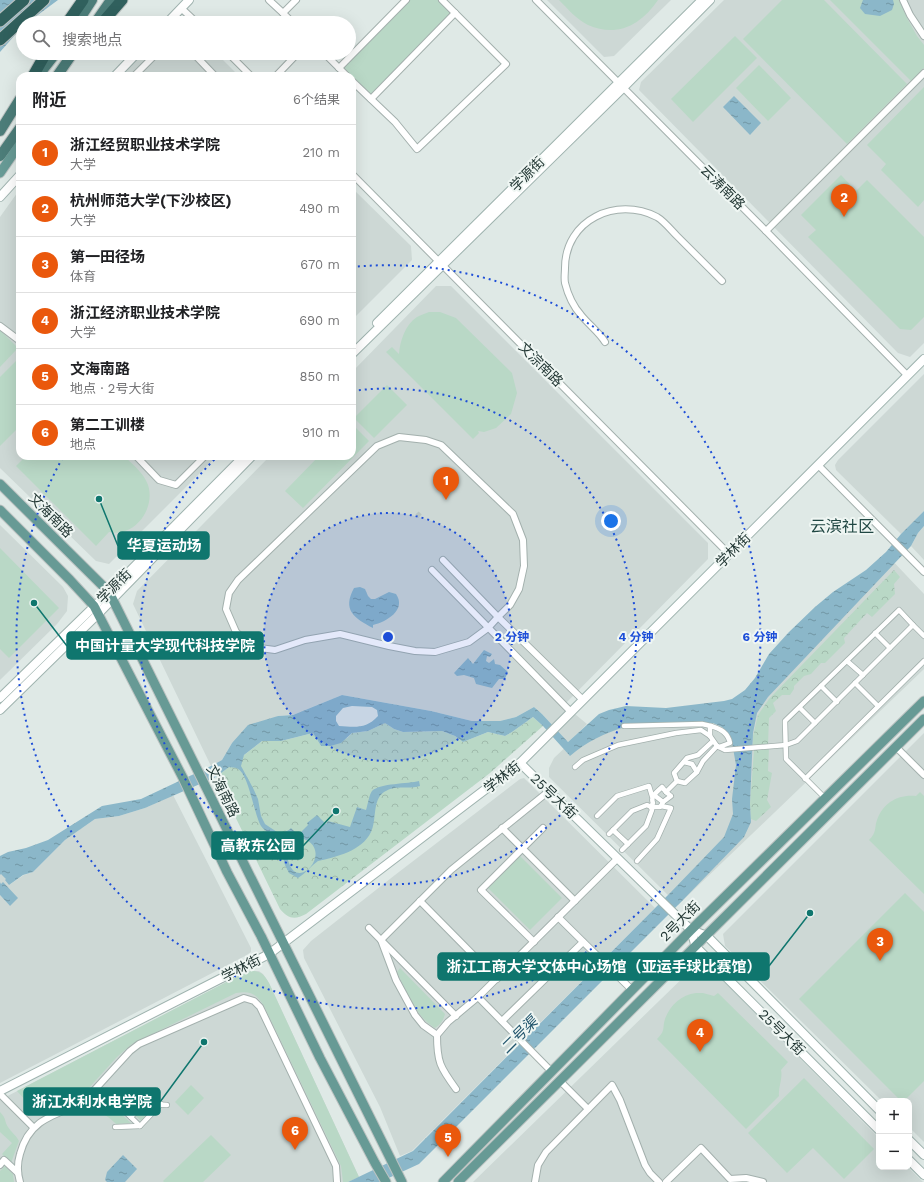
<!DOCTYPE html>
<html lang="zh">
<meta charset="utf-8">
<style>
body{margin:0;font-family:"Work Sans","Noto Sans SC",sans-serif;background:#f6f6f6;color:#202124}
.controls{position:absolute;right:12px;bottom:12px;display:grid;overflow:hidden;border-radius:8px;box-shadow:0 4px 16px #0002}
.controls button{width:36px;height:36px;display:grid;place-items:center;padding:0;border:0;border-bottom:1px solid #e0e0e0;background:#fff;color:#202124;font:20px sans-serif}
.you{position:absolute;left:611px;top:521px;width:14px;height:14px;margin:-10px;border:3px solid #fff;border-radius:50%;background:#1a73e8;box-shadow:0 0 0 6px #1a73e833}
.badge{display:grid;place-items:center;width:26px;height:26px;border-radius:50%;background:#ea580c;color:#fff;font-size:13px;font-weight:700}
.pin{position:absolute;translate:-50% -33px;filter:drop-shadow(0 1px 2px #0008)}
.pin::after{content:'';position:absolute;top:21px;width:14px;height:12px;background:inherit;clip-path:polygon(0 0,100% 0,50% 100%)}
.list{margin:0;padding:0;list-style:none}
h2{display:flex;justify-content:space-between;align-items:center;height:52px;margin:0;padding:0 16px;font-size:17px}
h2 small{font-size:13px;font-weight:400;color:#757577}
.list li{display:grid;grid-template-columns:26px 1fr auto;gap:12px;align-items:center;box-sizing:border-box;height:56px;padding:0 16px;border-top:1px solid #e0e0e0}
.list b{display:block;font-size:15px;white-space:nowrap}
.list p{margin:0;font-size:13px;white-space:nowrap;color:#757577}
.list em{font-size:13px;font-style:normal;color:#757577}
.icon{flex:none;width:22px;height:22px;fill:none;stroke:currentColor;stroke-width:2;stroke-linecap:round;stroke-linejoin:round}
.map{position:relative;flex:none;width:924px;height:1182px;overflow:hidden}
.search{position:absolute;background:#fff;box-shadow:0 4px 16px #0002;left:16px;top:16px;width:340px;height:44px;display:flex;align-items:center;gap:10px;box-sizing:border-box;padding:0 14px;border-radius:22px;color:#757577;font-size:15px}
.panel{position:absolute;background:#fff;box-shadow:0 4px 16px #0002;left:16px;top:72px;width:340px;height:388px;border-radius:12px}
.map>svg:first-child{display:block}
</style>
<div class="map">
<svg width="924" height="1182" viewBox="0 0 924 1182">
<defs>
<pattern id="forest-crowns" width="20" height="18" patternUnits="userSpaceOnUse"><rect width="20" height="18" fill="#b9d8c6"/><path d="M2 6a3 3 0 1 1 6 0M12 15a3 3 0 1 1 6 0" fill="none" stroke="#9fbaab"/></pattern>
<pattern id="water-ripples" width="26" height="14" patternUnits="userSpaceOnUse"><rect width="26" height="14" fill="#8bb7c9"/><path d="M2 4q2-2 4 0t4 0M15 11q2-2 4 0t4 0" fill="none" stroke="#7196a4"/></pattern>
</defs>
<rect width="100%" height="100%" fill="#dfe9e6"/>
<!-- built -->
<g fill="#cdd8d5">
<polygon points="547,0 671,0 614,56 604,57"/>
<polygon points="724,0 924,0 924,343 910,357 898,353 639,90 641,82"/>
<polygon points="142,53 216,53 239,76 120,76"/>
<polygon points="352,188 411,246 412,260 352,320"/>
<polygon points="20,189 20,456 217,456 109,564 96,561 0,468 0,217"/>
<polygon points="436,286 451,286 708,543 708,559 564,705 587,724 578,733 568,742 542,714 534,707 516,717 500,721 472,721 431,711 342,695 293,715 278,716 232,743 222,760 211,766 133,604 137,591 270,456 352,456 352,372"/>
<polygon points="924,374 924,511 901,534 836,470 835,465 838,460"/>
<polygon points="0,525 63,587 68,596 67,611 57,624 0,680"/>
<polygon points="924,526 924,560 911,546 918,533"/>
<polygon points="887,555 924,594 924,669 678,905 549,777 549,768 554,758 590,724 721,716"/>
<polygon points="924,733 924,1142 909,1127 909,1101 882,1101 725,946 723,934"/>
<polygon points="524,778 655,908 412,1151 400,1156 380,1107 304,958 303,950 311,941 395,875 520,779"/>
<polygon points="173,795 251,948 251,952 245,956 0,1083 0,895 10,906 3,883 1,884 0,882 0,875 1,873 7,879 9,885 24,875 33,872 65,840 95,819 119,816 145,808"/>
<polygon points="696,965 708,966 879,1138 879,1167 908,1167 923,1182 473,1182"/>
<polygon points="251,971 259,971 263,974 269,983 359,1177 348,1182 0,1182 0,1100 238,976"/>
</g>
<!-- green -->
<g fill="#b9d8c6">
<polygon points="408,0 439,0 452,13 371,95 342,67"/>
<path d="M559,0H658C641,25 617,38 588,25C576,19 568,9 559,0Z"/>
<polygon points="782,0 824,0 907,84 847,144 743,39"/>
<polygon points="830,0 899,0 907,18 917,36 924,45 924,68 911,81"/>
<polygon points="735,36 757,58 693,122 671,99"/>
<polygon points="759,65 791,98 768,121 736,88"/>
<polygon points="924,87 924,200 918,207 881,170 886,164 867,145"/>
<polygon points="841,175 856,191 867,180 924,237 924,317 911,330 900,329 808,237 816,230 801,215"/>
<path d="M429,312H440L456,318L512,373L517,393L511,414L496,428L484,432L478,431L479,433L473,439L386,352L392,347L399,354C400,341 405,325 417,317C420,315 425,314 429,312Z"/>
<polygon points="0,330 18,348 0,367"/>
<polygon points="20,357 20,426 0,446 0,377"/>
<polygon points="387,385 407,405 374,438 354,418"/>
<polygon points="352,424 369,441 303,508 285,491 319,456 352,456"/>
<path d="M26,456H124C132,464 144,473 148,485C154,503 143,525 125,531C120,533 115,533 109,532L96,546L16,466Z"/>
<polygon points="0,548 59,608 9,658 0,649"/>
<path d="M920,792L924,796V894L869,840C877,832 874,829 877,820C883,803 898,794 916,796Z"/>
<polygon points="520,856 562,898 530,930 488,888"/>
<polygon points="905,893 924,912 924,1081 904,1101 901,1101 799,999"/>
<path d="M400,968L445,1014C443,1021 441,1024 435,1028C416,1017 406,991 397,972Z"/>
<path d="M251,971C262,971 264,975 269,983L359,1177L348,1182H343L341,1166L264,1006C255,993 251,991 236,993L132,1044L117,1057L87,1090L74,1091L69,1095L67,1106L47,1113L31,1097L26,1101L17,1091L238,976Z"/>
<path d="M696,993H703L714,996L718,993L788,1062L781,1070C783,1079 778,1087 779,1096L746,1129L657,1039C666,1030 662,1029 665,1019C670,1005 681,995 696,993Z"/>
<polygon points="804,1078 874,1149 844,1179 813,1148 787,1173 748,1133"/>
<polygon points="191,1085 204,1098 188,1115 175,1102"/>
<path d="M95,1103L110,1104L131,1123L116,1124C109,1117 103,1113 94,1110Z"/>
<polygon points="126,1106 159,1106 143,1123"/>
<path d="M0,1112C7,1119 4,1121 8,1127C11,1132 16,1135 19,1141L11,1163L2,1154L12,1143L0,1132Z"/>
<polygon points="211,1135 231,1155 203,1182 164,1182 163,1181"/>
<polygon points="5,1166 13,1174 14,1182 0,1182 0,1171"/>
</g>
<!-- forest -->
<g fill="url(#forest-crowns)">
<polygon points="894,570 900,577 894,584 895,594 872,617 867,613 844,638 845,643 825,663 821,663 811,674 804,676 794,686 794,689 790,695 782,695 773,703 776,711 769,718 768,745 753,747 753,736 758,715 769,699"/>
<path d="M533,717L543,726L490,773L306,914C295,920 288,919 280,909L216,777L262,741H281L313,733L321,746L347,738L352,733L368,731L385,723L394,729L403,732L442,731L455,736L463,742L488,732L505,736L512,732Z"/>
<polygon points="769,748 768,771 772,773 767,800 771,807 756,821 751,819 750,804 754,750"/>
</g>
<!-- water -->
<g fill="url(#water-ripples)" fill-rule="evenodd">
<polygon points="0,0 58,0 27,23 23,23 23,26 0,52"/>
<polygon points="863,0 893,0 894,4 892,10 880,16 865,14 860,8"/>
<polygon points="734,96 761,123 750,135 723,107"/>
<path d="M924,511V526L918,533L911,546L768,697L757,713L753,733L750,804L751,822L744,837L681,902L419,1164L380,1182H348L413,1151L671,892L724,837L733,814L732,799L736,765L731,737L722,727L713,723L626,727C606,732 586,742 570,756L543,726L533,717L512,732L505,736L488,732L463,742L455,736L442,731L403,732L394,729L385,723L368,731L352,733L341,743L330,746H321L313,733L281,741H262L244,755L241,766L253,788L258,799L261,816L265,824L280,834L289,830L291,828L298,835L308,825L307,823L317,815L326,824L328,821L350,827L357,807L366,810C368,804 369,795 372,791C380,783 408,784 419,781L420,786C407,790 397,784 384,792C372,800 377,820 371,832C362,851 336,857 318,861C311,866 306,873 298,878L289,873L285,865L278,839C273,835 264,831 261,826C254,814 249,775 238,769C236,767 232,768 229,767L216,777L145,808L119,816L95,819L65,840L33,872L23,875L9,885L5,880L6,879L1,874L0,875V856L8,852L26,848L48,840L102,806L141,799L211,766L222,760L232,743L248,725L278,716L293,715L342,695L431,711L472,721H500L516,717L534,707L542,714L568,742L599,714L609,710L626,706L666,708L724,701L732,699L745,690L755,678L769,654L789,632L815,607L833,592L866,570L886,552L901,534ZM352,706L372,707L377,710L378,716C366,729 356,727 339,726L336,721V716L343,708ZM290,836C297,836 302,838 308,841C330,855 298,890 289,863C287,856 283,847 285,839Z"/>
<path d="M360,587L365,589L368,596L371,599H375L389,592L396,594C407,610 386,622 373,625V628C354,618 342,610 354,588Z"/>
<polygon points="484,650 492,654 490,657 487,656 486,661 489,663 494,659 495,664 500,665 508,672 505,679 499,679 492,688 476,684 474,678 464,675 457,676 454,673 468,658 473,664"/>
<polygon points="0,882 1,884 3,882 18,898 10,906 0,895"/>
<polygon points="123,1155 137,1169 125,1182 107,1182 105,1180 107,1172"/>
</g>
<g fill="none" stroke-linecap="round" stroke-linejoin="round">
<!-- pedestrian-tunnel -->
<polyline stroke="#b9c5c2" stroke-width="4.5" stroke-dasharray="4.5 2" stroke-linecap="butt" points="417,513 421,517"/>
<!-- pedestrian casing -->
<g stroke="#a3b0ad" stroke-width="6">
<g id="pedestrian">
<polyline points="913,625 924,636"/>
<polyline points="875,633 890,648"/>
<polyline points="847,661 863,675"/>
<polyline points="855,683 878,706"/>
<polyline points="821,686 837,702"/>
<polyline points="800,708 815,723"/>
<polyline points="624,726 702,724 711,726"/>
<path d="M710,736V728L711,726C721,729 728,733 730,743L719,747"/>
<polyline points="575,767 583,760 618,745 676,733 701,730 710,736 717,746 725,750 786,745 797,741 913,625 899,610 785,721 786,759 825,798"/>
<polyline points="697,772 703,761 717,746"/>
<polyline points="805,779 924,661"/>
<polyline points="677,781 685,783 697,772 692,764 684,762"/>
<polyline points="654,795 663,802 671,796 666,792"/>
<polyline points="597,816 617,796 649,786 652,796"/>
<polyline points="613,830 628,844"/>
<path d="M609,834L632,811L647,805L651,807L653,803C650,796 657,792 662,787L666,792L677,781L674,773L687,758L698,755L713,741"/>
<polyline points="622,850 646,826 652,810 651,807 660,807 661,806"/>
<polyline points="637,861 657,839 671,808 661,806 663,802"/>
<polyline points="89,1100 167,1105"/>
<polyline points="114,1101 140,1126 115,1127"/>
<polyline points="131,1117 144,1103"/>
<polyline points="140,1126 161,1104"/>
</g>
</g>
<!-- minor casing -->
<g stroke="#a3b0ad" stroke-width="8">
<g id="minor">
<polyline points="269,0 283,13"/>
<polyline points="536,0 766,231 907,375"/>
<polyline points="903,0 910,15 924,36"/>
<polyline points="181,8 197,23"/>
<polyline points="293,23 283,13 296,0"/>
<polyline points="193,53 215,76"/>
<polyline points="228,53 251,76"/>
<polyline points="324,53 339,68 406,0"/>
<polyline points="339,68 347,76"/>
<polyline points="134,76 157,53"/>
<polyline points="276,76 298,53"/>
<polyline points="352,81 395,122 417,149 506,64 442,0"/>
<polyline points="371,99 455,13"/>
<polyline points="352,174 729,554"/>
<polyline points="766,231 924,73"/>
<polyline points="0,326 20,341"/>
<path d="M605,342C599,332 589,325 581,315C573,306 568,295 565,283C564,278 565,273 565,268C565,220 616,196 657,217C664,221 671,230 677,236C692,251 707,266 722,281"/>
<polygon points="399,437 426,440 441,445 513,514 523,540 524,566 519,589 510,605 498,617 488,628 469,642 435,652 415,651 389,646 340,634 305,640 275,650 252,647 236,632 226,609 229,593 238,580 377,446"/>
<polyline points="136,456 159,480 176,485 205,456"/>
<polyline points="818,465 924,572"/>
<polyline points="443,560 498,617 583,700"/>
<polyline points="432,570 571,712"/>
<polyline points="896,747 924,775"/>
<polyline points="502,828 575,901"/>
<polyline points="420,901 497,979"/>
<polyline points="558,917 632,990"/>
<polyline points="369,928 456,1016"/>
<polyline points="534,942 481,890 543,828"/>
<polyline points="478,997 552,1072"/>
<polyline points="502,1021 583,942"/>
<polyline points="437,1035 423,1025 415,1015 396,980 381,940 451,870 549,791"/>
<polyline points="560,1081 588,1109"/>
<path d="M456,1089C440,1067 437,1062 437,1035L448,1022L478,997L618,858"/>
<circle cx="81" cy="1102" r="8"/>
<polyline points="0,1094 33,1127"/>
<polyline points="88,1097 130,1051 139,1044 244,998 254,1001 260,1007 336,1166 337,1182"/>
<polyline points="0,1165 4,1160 18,1173"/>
<path d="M20,1182C17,1172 17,1164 20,1154C28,1124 47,1117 73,1107"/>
<polyline points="535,1182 538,1165 546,1152 612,1085 620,1100 645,1165 650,1173 659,1182"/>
<polyline points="666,1182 701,1148 730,1179 746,1178 763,1182"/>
</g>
</g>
<!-- secondary casing -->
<g stroke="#9fb3af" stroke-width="10">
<g id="secondary">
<polyline points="167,23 189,0"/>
<polyline points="115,76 137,53"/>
<polyline points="0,197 20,175"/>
<polyline points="377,323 702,0"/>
<polyline points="352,354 624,87 710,0"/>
<polyline points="0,698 109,592 244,456"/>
<polyline points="0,710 98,614 252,456"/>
<polyline points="520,763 691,930 707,936 879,1110"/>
<polyline points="691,930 696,947 879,1130"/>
<polyline points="0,1091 269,954 520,763 924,359"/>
<polyline points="909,1140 924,1155"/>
<polyline points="909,1160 924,1175"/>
</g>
</g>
<!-- primary casing -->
<g stroke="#bdc3c2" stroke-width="11">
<g id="primary">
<polyline points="0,173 20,144"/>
<polyline points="0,484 109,592 402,1182"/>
<polyline points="0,510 70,580 94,606 183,778 227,872 261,936 320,1058 375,1163 386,1182"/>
<polyline points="443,1182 691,930 924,701"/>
<polyline points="458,1182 924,719"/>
</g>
</g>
<!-- trunk casing -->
<g stroke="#bdc3c2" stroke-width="12">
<g id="trunk">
<polyline points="77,23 92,0"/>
<polyline points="95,23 111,0"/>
<polyline points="38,76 56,53"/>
<polyline points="57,76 73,53"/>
<polyline points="0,131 20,99"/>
<polyline points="0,156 20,128"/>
</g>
</g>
<!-- motorway casing -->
<g stroke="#bdc3c2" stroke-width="13">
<g id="motorway">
<polyline points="0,21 24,0"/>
<polyline points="67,23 83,0"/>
<polyline points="102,23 122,0"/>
<polyline points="0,40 44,0"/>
<polyline points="33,76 46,53"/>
</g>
</g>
<!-- pedestrian -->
<use href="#pedestrian" stroke="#fff" stroke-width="4.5"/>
<!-- minor -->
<use href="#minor" stroke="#fff" stroke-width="6"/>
<!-- secondary -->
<use href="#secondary" stroke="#fff" stroke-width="8"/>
<!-- primary -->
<use href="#primary" stroke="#679a95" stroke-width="9"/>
<!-- trunk -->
<use href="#trunk" stroke="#4c7d79" stroke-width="10"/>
<!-- motorway -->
<use href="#motorway" stroke="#30605d" stroke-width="11"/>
</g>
<!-- distance rings -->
<circle cx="388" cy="637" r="124" fill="#1d4ed8" fill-opacity=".12"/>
<g fill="none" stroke="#1d4ed8" stroke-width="2" stroke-dasharray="2 4">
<circle cx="388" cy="637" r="124"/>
<path d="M353 391A248 248 0 1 1 217 457"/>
<path d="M352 267A372 372 0 1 1 63 457"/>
</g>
<g text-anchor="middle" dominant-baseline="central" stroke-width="4" stroke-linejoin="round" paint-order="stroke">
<!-- street labels -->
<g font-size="14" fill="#223734" stroke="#eff6f3">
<text transform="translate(527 174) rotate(-45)">学源街</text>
<text transform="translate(723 187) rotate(45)">云涛南路</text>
<text transform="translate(541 364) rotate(45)">文淙南路</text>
<text transform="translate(51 515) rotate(45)">文海南路</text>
<text transform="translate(733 550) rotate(-45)">学林街</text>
<text transform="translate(114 586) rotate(-45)">学源街</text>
<text transform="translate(502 777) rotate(-38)">学林街</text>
<text transform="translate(223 791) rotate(64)">文海南路</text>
<text transform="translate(554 796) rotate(44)">25号大街</text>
<text transform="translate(680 921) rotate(-45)">2号大街</text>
<text transform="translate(241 968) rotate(-27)">学林街</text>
<text transform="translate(782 1032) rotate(45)">25号大街</text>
</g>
<!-- water labels -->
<g font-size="15" font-style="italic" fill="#22556d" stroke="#eff6f3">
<text transform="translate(519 1035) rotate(-45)">二号渠</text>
</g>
<!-- quarter labels -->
<g font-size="16" fill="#204743" stroke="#eff6f3">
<text x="842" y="526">云滨社区</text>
</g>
</g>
<circle cx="388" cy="637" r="6" fill="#1d4ed8" stroke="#eff6f3" stroke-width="2"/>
<g font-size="12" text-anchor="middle" font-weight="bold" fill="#1d4ed8" stroke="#eff6f3" stroke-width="4" stroke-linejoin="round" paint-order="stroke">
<text x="512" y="641">2 分钟</text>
<text x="636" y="641">4 分钟</text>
<text x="760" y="641">6 分钟</text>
</g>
<!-- callouts -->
<path fill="none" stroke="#0f766e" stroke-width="1.5" d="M99 499L118 546M34 603L67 646M336 811L303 846M810 913L769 966M204 1042L160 1102"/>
<g fill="#0f766e" stroke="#eff6f3" stroke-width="1.5">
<circle cx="99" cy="499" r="4"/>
<circle cx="34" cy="603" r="4"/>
<circle cx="336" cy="811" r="4"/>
<circle cx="810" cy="913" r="4"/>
<circle cx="204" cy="1042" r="4"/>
</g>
<g fill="#0f766e" stroke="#0f766e" stroke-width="1.5">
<rect x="118" y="532" width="91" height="27" rx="4"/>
<rect x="67" y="632" width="196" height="27" rx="4"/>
<rect x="212" y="832" width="91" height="27" rx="4"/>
<rect x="438" y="953" width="331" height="27" rx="4"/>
<rect x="24" y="1088" width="136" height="27" rx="4"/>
</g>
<g font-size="15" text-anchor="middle" font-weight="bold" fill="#fff">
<text x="164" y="551">华夏运动场</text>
<text x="165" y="651">中国计量大学现代科技学院</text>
<text x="258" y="851">高教东公园</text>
<text x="604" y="972">浙江工商大学文体中心场馆（亚运手球比赛馆）</text>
<text x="92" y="1107">浙江水利水电学院</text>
</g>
</svg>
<div class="controls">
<button>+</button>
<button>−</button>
</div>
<div class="you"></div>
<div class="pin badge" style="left:446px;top:500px">1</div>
<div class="pin badge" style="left:844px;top:217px">2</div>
<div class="pin badge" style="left:880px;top:961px">3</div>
<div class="pin badge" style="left:700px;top:1052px">4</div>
<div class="pin badge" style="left:448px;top:1157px">5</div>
<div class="pin badge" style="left:295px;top:1150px">6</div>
<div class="search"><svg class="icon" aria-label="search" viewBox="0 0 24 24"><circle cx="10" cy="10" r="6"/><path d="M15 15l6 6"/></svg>搜索地点</div>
<section class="panel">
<h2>附近<small>6个结果</small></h2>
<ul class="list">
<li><span class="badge">1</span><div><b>浙江经贸职业技术学院</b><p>大学</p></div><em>210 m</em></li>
<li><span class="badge">2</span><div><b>杭州师范大学(下沙校区)</b><p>大学</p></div><em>490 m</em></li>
<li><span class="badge">3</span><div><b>第一田径场</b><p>体育</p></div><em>670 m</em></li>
<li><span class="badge">4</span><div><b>浙江经济职业技术学院</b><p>大学</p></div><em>690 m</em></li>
<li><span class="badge">5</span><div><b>文海南路</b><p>地点 · 2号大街</p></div><em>850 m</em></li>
<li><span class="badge">6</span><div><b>第二工训楼</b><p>地点</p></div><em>910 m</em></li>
</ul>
</section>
</div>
